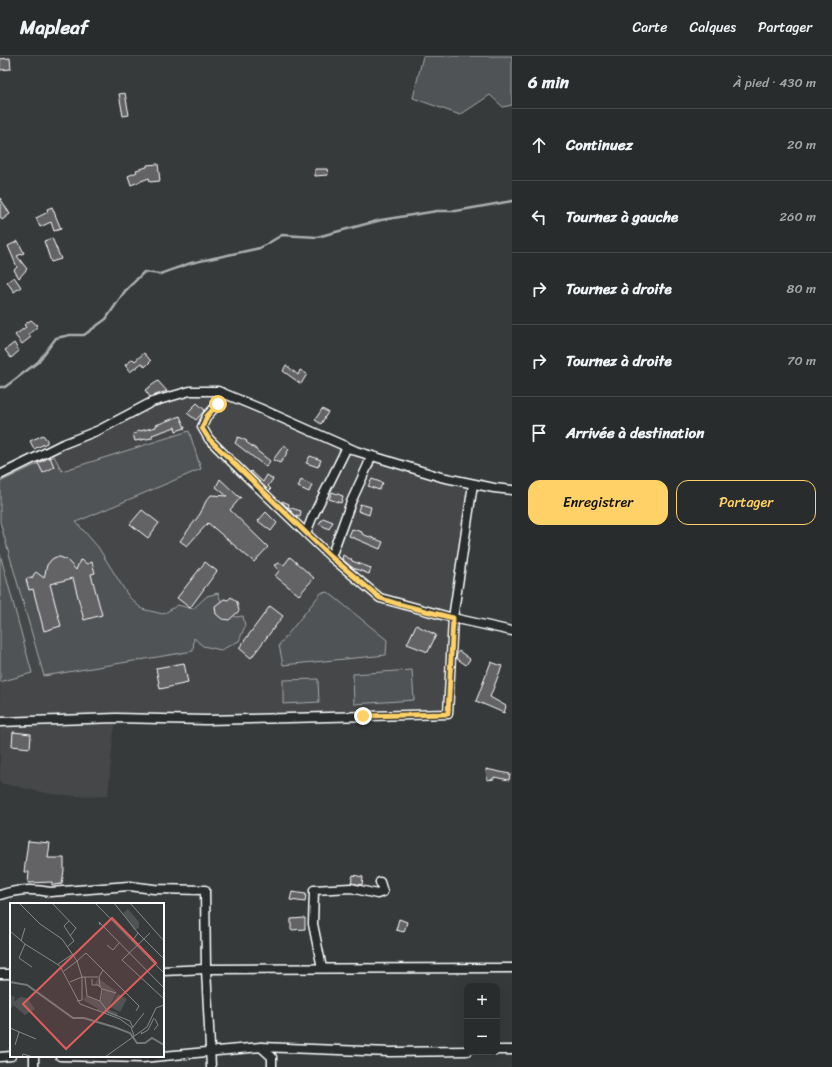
<!DOCTYPE html>
<html lang="fr">
<meta charset="utf-8">
<style>
body{margin:0;font-family:Sriracha,sans-serif;background:#313434;color:#f1f3f6}
.controls{position:absolute;right:12px;bottom:12px;display:grid;overflow:hidden;border-radius:8px;box-shadow:0 4px 16px #0002}
.controls button{width:36px;height:36px;display:grid;place-items:center;padding:0;border:0;border-bottom:1px solid #454848;background:#292c2c;color:#f1f3f6;font:20px sans-serif}
.stop{position:absolute;width:12px;height:12px;margin:-9px;border:3px solid #ffd166;border-radius:50%;background:#fff}
.stop.end{background:#ffd166;border-color:#fff;box-shadow:0 1px 4px #0008}
.list{margin:0;padding:0;list-style:none}
h2{display:flex;justify-content:space-between;align-items:center;height:52px;margin:0;padding:0 16px;font-size:17px}
h2 small{font-size:13px;font-weight:400;color:#a5a7a9}
.list li{display:grid;grid-template-columns:26px 1fr auto;gap:12px;align-items:center;box-sizing:border-box;height:72px;padding:0 16px;border-top:1px solid #454848}
.list b{display:block;font-size:15px;white-space:nowrap}
.list em{font-size:13px;font-style:normal;color:#a5a7a9}
.actions{display:flex;gap:8px;padding:12px 16px}
.actions a{flex:1;padding:9px 0;border:1px solid #ffd166;border-radius:12px;text-align:center;font-size:14px;color:#ffd166}
.actions .main{background:#ffd166;color:#111}
.icon{flex:none;width:22px;height:22px;fill:none;stroke:currentColor;stroke-width:2;stroke-linecap:round;stroke-linejoin:round}
.map{position:relative;flex:none;width:512px;height:1011px;overflow:hidden}
header{display:flex;align-items:center;gap:24px;box-sizing:border-box;height:56px;padding:0 20px;background:#292c2c;border-bottom:1px solid #454848}
header strong{font-size:19px}
nav{display:flex;gap:22px;margin-inline-start:auto;font-size:14px}
main{display:flex}
aside{flex:1;background:#292c2c}
.map>svg:first-child{display:block}
</style>
<header>
<strong>Mapleaf</strong>
<nav><a>Carte</a><a>Calques</a><a>Partager</a></nav>
</header>
<main>
<div class="map">
<svg width="512" height="1011" viewBox="0 0 512 1011">
<rect width="100%" height="100%" fill="#373a3b"/>
<filter id="ink" filterUnits="userSpaceOnUse"><feTurbulence type="fractalNoise" baseFrequency=".025" numOctaves="2"/><feDisplacementMap in="SourceGraphic" scale="8" xChannelSelector="R" yChannelSelector="G"/><feConvolveMatrix kernelMatrix="1 2 1 2 8 2 1 2 1" color-interpolation-filters="sRGB"/></filter>
<g filter="url(#ink)">
<!-- built -->
<polygon fill="#444748" points="190,335 218,335 347,391 473,428 462,503 448,658 117,662 113,681 108,740 89,741 50,738 0,727 0,419 152,346"/>
<!-- green -->
<g fill="#505354" stroke="#a8a9aa">
<polygon points="423,0 512,0 512,49 503,51 490,39 460,59 413,42"/>
<polygon points="189,375 201,413 76,466 98,491 129,541 142,553 163,558 178,549 193,553 207,540 218,537 224,554 236,561 243,560 245,570 239,585 221,594 203,590 194,582 193,595 44,620 0,466 0,426 54,400 62,415"/>
<polygon points="0,498 32,617 0,626"/>
<polygon points="328,536 387,584 386,599 283,609 279,589 321,537"/>
<polygon points="412,614 414,644 354,648 353,618"/>
<polygon points="318,623 319,646 283,648 283,624"/>
</g>
<g fill="none" stroke-linecap="round" stroke-linejoin="round">
<!-- stream -->
<polyline stroke="#adaeaf" stroke-width="2.5" points="0,331 5,331 38,306 56,282 70,279 84,279 106,263 125,235 144,216 160,218 191,207 260,192 282,179 317,181 381,164 437,155 456,155 512,145"/>
</g>
<!-- building -->
<g fill="#636465" stroke="#fff">
<polygon points="10,2 11,13 0,14 0,3"/>
<polygon points="125,37 129,59 123,60 119,38"/>
<polygon points="158,108 160,125 150,126 149,122 131,129 128,120 137,116 136,114 147,111 147,109"/>
<polygon points="315,113 327,113 328,119 315,120"/>
<polygon points="0,142 10,158 2,164 0,160"/>
<polygon points="52,151 61,173 54,175 51,166 40,171 36,162 48,156 47,153"/>
<polygon points="52,182 61,203 51,206 44,185"/>
<polygon points="18,185 24,197 17,200 27,213 19,222 14,214 17,211 8,190"/>
<polygon points="14,221 21,231 14,236 7,226"/>
<polygon points="31,264 38,270 29,278 31,281 22,288 15,279 26,271 24,269"/>
<polygon points="14,287 19,295 11,302 5,294"/>
<polygon points="144,297 151,305 145,311 142,307 130,316 125,309 133,303 135,305"/>
<polygon points="286,309 298,319 300,314 307,318 301,328 283,315"/>
<polygon points="158,325 167,335 150,341 145,334"/>
<polygon points="197,347 205,354 196,364 187,357"/>
<polygon points="322,353 328,356 321,368 315,364"/>
<polygon points="180,360 185,372 176,375 175,371 152,379 152,382 135,385 133,378 137,377 136,376 156,371 156,369"/>
<polygon points="43,379 47,384 47,387 34,393 30,385"/>
<polygon points="238,381 247,385 246,386 256,393 256,394 270,405 266,411 235,387"/>
<polygon points="284,389 289,393 284,402 280,407 273,404"/>
<polygon points="310,400 321,404 318,411 306,407"/>
<polygon points="50,401 54,411 43,417 38,407"/>
<polygon points="251,415 263,426 267,419 273,423 268,430 271,433 269,435 250,416"/>
<polygon points="220,423 239,441 241,441 230,454 268,491 254,506 208,467 187,490 180,485 200,458 206,445 211,439 227,440 216,431"/>
<polygon points="372,423 383,427 379,434 368,430"/>
<polygon points="301,424 312,429 309,436 298,431"/>
<polygon points="332,436 343,440 341,447 329,443"/>
<polygon points="282,445 289,448 288,451 301,455 300,461 296,460 282,446"/>
<polygon points="360,448 371,451 369,459 358,455"/>
<polygon points="142,454 159,467 148,482 130,468"/>
<polygon points="266,456 277,467 271,475 258,465"/>
<polygon points="323,462 333,466 329,473 319,468"/>
<polygon points="352,473 362,476 362,478 383,486 380,493 349,480"/>
<polygon points="343,499 352,504 352,505 371,512 369,518 353,512 342,503"/>
<polygon points="56,501 60,501 67,504 76,514 80,504 83,505 87,508 92,506 95,517 91,518 102,559 84,564 73,522 50,528 61,570 44,575 33,533 29,534 26,523 32,522 34,518 36,516 44,522 47,509 52,503"/>
<polygon points="290,501 314,522 299,539 275,520 279,515 274,509 279,507 284,509"/>
<polygon points="205,506 217,515 190,552 177,542"/>
<polygon points="231,541 237,546 239,555 229,564 222,563 216,558 215,550 224,543 228,544"/>
<polygon points="270,550 283,560 251,602 239,592"/>
<polygon points="416,569 436,579 428,596 407,588"/>
<polygon points="459,595 470,603 466,609 456,602 457,598"/>
<polygon points="491,606 502,610 490,641 506,650 504,657 476,645"/>
<polygon points="184,607 188,627 160,633 156,612"/>
<polygon points="13,676 31,678 30,692 12,690"/>
<polygon points="486,713 510,718 509,724 494,721 494,723 487,724"/>
<polygon points="28,785 50,787 48,802 64,802 64,814 62,828 52,829 52,826 28,827 29,816 24,816"/>
<polygon points="353,819 363,821 362,829 351,827"/>
<polygon points="292,836 306,838 305,846 290,844"/>
<polygon points="305,862 305,873 291,874 291,863"/>
<polygon points="399,863 407,866 404,876 396,874"/>
</g>
<g fill="none" stroke-linecap="round" stroke-linejoin="round">
<!-- minor casing -->
<g stroke="#fff" stroke-width="11">
<g id="minor">
<polyline points="223,337 218,348 207,360 202,371 209,383 244,418 331,501 351,446 368,409 371,400"/>
<polyline points="0,419 61,389 99,374 152,346 190,335 218,335 259,352 356,395 441,421 494,432 512,434"/>
<polyline points="306,477 312,462 347,391"/>
<polyline points="331,501 380,542 453,562 473,428"/>
<polyline points="0,666 116,662 206,664 448,658 453,562 512,575"/>
<path d="M0,839C15,834 34,833 50,836L129,830L154,833L205,834L206,913L211,1011"/>
<polyline points="322,912 313,868 314,834 351,832 377,838 383,836 380,826"/>
<polyline points="163,915 206,913 512,912"/>
<polyline points="0,918 11,918"/>
<polyline points="261,991 272,1001 272,1011"/>
<polyline points="497,994 512,994"/>
<polyline points="60,1000 142,1002 261,991 390,996 467,995"/>
<polyline points="0,1001 11,1000"/>
<polyline points="34,1011 34,1000"/>
</g>
</g>
<!-- minor -->
<use href="#minor" stroke="#2a2d2e" stroke-width="8"/>
</g>
</g>
<g fill="none" stroke-linecap="round" stroke-linejoin="round" filter="url(#ink)">
<!-- route -->
<polyline stroke="#ffd166" stroke-width="5" points="218,348 207,360 202,372 209,383 331,501 380,542 398,548 453,562 448,658 363,660"/>
</g>
<!-- overview -->
<g transform="translate(10 847)">
<rect width="154" height="154" fill="#373a3b"/>
<path d="M118,6L129,19V25L124,27L113,10ZM88,75L107,89L98,106L108,110L107,114L87,107V105L73,97L76,93L91,99L93,86L85,81ZM108,91L117,96L110,109L100,104ZM0,92L5,94L4,99L10,94L17,95L25,106L15,112L3,102L0,108Z" fill="#505354"/>
<path fill="none" stroke="#767879" stroke-width="2" d="M0,79L17,82L63,115H74L104,124L120,130L127,140H135L142,135L154,142"/>
<path fill="none" stroke="#878989" stroke-width="1" d="M9,0L30,21L52,36L67,58L76,50L129,103L126,108M42,0L66,25L60,33M85,0L154,70M104,0L128,30M120,0L154,38M90,22L89,19L154,85M0,28L15,41L50,63L70,101L110,116L121,124L124,133M140,30L112,57L154,96M11,38L15,25M122,38L128,30L154,56M15,41L9,55L22,64M97,42L103,47L109,40M57,44L64,38L54,23L59,18M48,61L63,51M54,68L67,58L72,74H75L77,93L90,98L92,86L88,82H82V76M75,74H88M60,79L72,74V97L67,98M90,84L89,74L93,67M92,86L106,90M90,98L98,109L120,118L123,125M123,124L134,110M0,125L26,136M144,127L148,122L145,116M132,129L131,131L138,127L144,115M5,142L9,129M12,154L13,151L23,154M95,154L137,124L146,105L154,102"/>
<path fill="#e05e5e" fill-opacity="0.15" stroke="#e05e5e" stroke-width="2" d="M102,15L146,60L56,146L13,101Z"/>
<rect width="154" height="154" fill="none" stroke="#fff" stroke-width="2"/>
</g>
</svg>
<div class="controls">
<button>+</button>
<button>−</button>
</div>
<div class="stop" style="left:218px;top:348px"></div>
<div class="stop end" style="left:363px;top:660px"></div>
</div>
<aside>
<h2>6 min<small>À pied · 430 m</small></h2>
<ul class="list">
<li><svg class="icon" aria-label="ahead" viewBox="0 0 24 24"><path d="M12 20V5M6 11l6-6 6 6"/></svg><div><b>Continuez</b></div><em>20 m</em></li>
<li><svg class="icon" aria-label="left" viewBox="0 0 24 24"><path d="M17 20v-9H6M10 6l-5 5 5 5"/></svg><div><b>Tournez à gauche</b></div><em>260 m</em></li>
<li><svg class="icon" aria-label="right" viewBox="0 0 24 24"><path d="M7 20v-9h11M14 6l5 5-5 5"/></svg><div><b>Tournez à droite</b></div><em>80 m</em></li>
<li><svg class="icon" aria-label="right" viewBox="0 0 24 24"><path d="M7 20v-9h11M14 6l5 5-5 5"/></svg><div><b>Tournez à droite</b></div><em>70 m</em></li>
<li><svg class="icon" aria-label="arrive" viewBox="0 0 24 24"><path d="M6 21V4h12l-3 4 3 4H6"/></svg><div><b>Arrivée à destination</b></div></li>
</ul>
<div class="actions"><a class="main">Enregistrer</a><a>Partager</a></div>
</aside>
</main>
